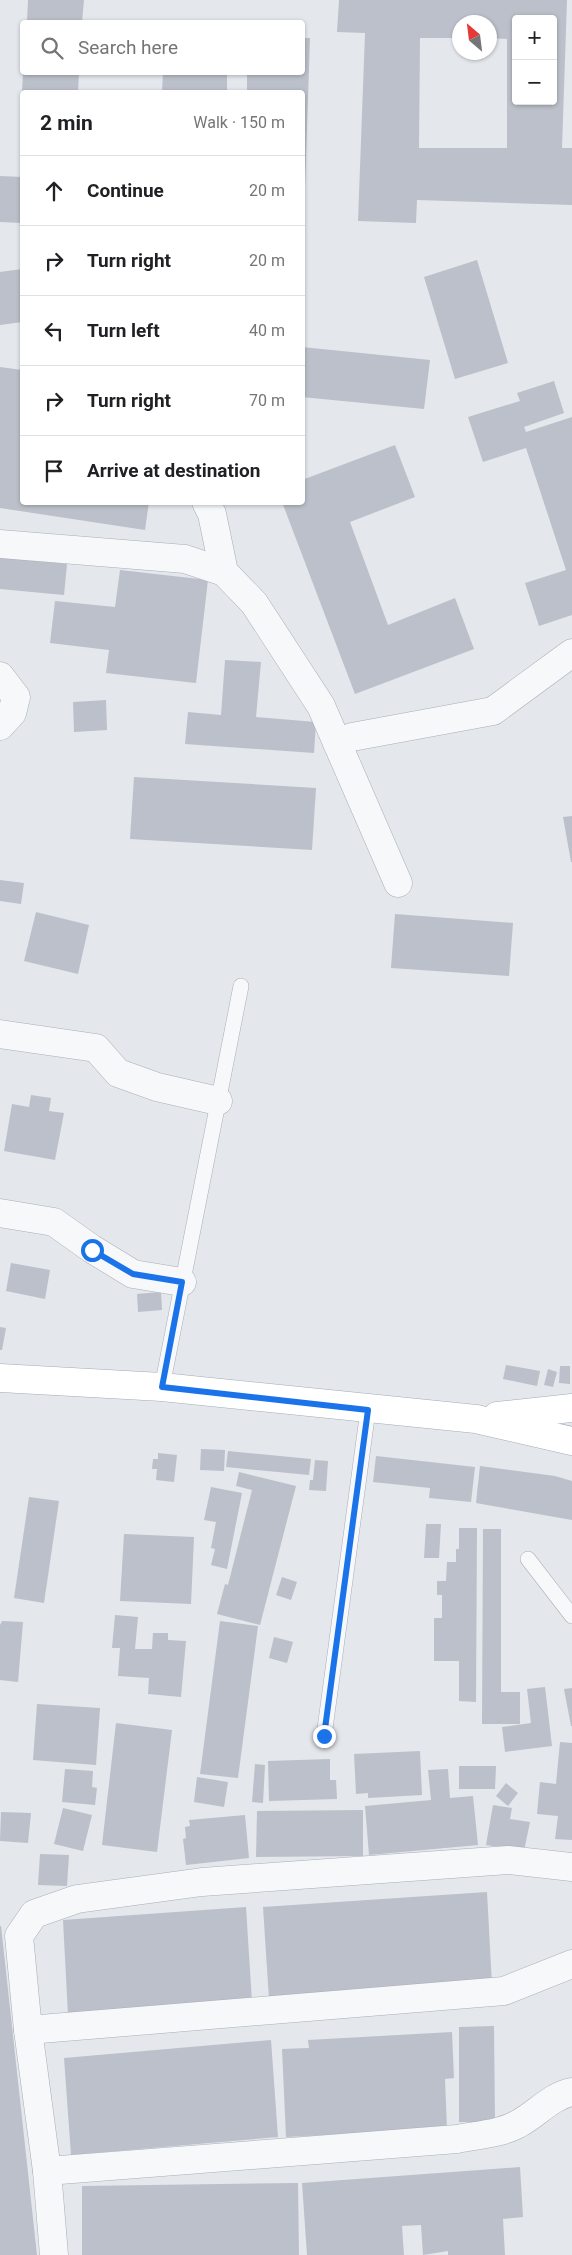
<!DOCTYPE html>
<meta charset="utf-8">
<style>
body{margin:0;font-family:Roboto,sans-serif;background:#f6f6f6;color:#202124}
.controls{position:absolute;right:15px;top:15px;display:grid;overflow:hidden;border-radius:5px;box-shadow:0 1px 4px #0004}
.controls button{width:45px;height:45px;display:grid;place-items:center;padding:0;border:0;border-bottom:1px solid #e0e0e0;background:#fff;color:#202124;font:25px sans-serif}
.compass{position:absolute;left:452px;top:15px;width:45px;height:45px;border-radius:50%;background:#fff;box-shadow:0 1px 4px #0004;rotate:332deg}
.stop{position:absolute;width:15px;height:15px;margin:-11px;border:4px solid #1a73e8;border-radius:50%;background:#fff}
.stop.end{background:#1a73e8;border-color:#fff;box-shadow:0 1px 5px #0008}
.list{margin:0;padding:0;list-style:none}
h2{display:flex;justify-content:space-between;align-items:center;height:65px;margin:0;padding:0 20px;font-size:21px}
h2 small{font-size:16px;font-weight:400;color:#757577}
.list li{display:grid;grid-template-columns:32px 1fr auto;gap:15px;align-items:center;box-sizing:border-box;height:70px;padding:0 20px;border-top:1px solid #e0e0e0}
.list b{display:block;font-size:19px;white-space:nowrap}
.list em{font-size:16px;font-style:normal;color:#757577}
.icon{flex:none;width:28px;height:28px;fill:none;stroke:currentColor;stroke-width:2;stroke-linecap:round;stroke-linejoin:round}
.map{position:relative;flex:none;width:572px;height:2255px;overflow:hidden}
.search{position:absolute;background:#fff;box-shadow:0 1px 4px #0004;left:20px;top:20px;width:285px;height:55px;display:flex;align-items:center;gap:12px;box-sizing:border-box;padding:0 18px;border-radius:5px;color:#757577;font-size:19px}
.panel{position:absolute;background:#fff;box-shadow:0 1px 4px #0004;left:20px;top:90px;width:285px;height:415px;border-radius:5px}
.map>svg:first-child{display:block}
</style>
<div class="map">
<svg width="572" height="2255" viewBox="0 0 572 2255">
<rect width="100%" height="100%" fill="#e4e7ec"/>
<!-- building -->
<g fill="#bbc0ca" fill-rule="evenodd">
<polygon points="28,0 84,0 82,22 27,22"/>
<path d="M339,0H567L562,148H572V205L417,200L416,223L358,221L365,33L337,32ZM516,19H553V101H516ZM460,22H490V38L507,39V148H419L420,38H460Z"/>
<polygon points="302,38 310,38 304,218 302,92 247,92 247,72 302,72"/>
<polygon points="23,72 79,72 78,92 22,92"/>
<polygon points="163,72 227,72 227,92 162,92"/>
<polygon points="0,176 22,177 22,223 0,222"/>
<polygon points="477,260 508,363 455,379 424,277"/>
<polygon points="22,269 22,322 0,325 0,272"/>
<polygon points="302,347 430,360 424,409 302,397"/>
<polygon points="0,367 22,370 22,430 20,447 22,447 22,502 149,502 145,530 0,508"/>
<polygon points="554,381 564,413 524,427 526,432 572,417 572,615 539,626 525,583 566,570 526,448 483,462 468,417 520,401 517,393"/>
<polygon points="395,445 415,497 350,522 388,625 455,598 474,649 355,694 282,502 302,502 302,480"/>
<polygon points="0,557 67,564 64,595 0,589"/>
<polygon points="120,570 208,580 196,683 106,673 109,650 50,643 55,601 115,607"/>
<polygon points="225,660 261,662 256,717 316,722 314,753 185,744 188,712 221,715"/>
<polygon points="106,700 107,730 74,732 73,702"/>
<polygon points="134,777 316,788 312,850 130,839"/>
<polygon points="572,816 572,862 571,862 563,817"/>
<polygon points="0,880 24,883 21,904 0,901"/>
<polygon points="36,912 89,925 78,974 24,961"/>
<polygon points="395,914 513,923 509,976 391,968"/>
<polygon points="31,1095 51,1098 49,1111 64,1113 55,1160 4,1151 12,1104 29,1107"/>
<polygon points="11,1263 50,1270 45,1299 6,1291"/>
<polygon points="161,1292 162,1310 138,1312 137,1294"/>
<polygon points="0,1327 6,1328 2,1350 0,1350"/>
<polygon points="506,1365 540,1371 537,1386 503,1379"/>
<polygon points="560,1366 570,1366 570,1384 559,1383"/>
<polygon points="548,1369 557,1372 553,1387 544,1385"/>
<polygon points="201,1449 225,1450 224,1471 200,1470"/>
<polygon points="228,1451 311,1459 309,1475 226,1467"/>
<polygon points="158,1453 177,1455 174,1482 156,1480 157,1469 152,1469 153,1459 158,1459"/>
<polygon points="376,1456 475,1467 471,1502 429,1498 430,1488 373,1482"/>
<polygon points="315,1460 328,1461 326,1491 309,1490 310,1480 313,1480"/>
<polygon points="480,1466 555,1476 572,1481 572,1520 476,1503"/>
<polygon points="239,1472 296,1486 260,1625 217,1614 225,1584 228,1585 252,1490 236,1486"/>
<polygon points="211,1487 242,1493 227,1569 211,1565 215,1549 211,1548 216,1522 204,1520"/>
<polygon points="29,1497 59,1501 44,1603 14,1598"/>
<polygon points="426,1524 441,1524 439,1558 424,1558"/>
<polygon points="459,1528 477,1528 476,1702 459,1701 459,1661 434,1661 434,1618 442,1618 442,1595 437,1595 437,1581 446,1581 447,1562 456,1562 456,1549 459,1549"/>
<polygon points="483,1529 501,1529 501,1692 520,1692 520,1724 482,1724"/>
<polygon points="124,1534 194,1537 191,1604 120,1601"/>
<polygon points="282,1577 297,1582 291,1600 276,1595"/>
<polygon points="115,1615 138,1617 135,1649 152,1649 153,1633 168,1633 168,1640 186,1641 181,1697 148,1694 149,1678 118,1676 120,1648 112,1648"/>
<polygon points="2,1621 23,1622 18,1682 0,1680 0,1625"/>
<polygon points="220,1621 258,1626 238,1778 200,1774"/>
<polygon points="274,1637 293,1642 287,1663 269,1658"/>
<polygon points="545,1687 552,1746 505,1752 502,1727 531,1723 527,1689"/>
<polygon points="572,1688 572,1726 571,1726 564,1689"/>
<polygon points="37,1704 100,1708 96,1765 33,1760"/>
<polygon points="116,1723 172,1730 157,1852 102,1845"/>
<polygon points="560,1742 572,1743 572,1840 555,1839 558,1816 537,1814 540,1782 556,1784"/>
<polygon points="420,1751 422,1795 368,1798 368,1793 356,1794 354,1754"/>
<polygon points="330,1759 330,1780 336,1780 337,1799 269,1801 268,1761"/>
<polygon points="255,1764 265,1765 263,1803 252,1802"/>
<polygon points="459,1766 496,1766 495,1789 459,1789"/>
<polygon points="65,1769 93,1771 92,1787 97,1788 95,1805 62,1802"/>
<polygon points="448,1769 450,1798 473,1796 478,1845 369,1855 365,1806 431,1800 428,1770"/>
<polygon points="197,1777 228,1782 224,1807 194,1802"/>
<polygon points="506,1783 518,1793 508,1806 496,1796"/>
<polygon points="493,1805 512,1808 510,1819 530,1822 524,1851 486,1845"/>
<polygon points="63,1808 92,1815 83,1851 54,1844"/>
<polygon points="363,1810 363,1856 256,1857 257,1811"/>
<polygon points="1,1812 31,1813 28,1843 0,1841"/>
<polygon points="245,1815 249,1858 186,1865 183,1839 186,1838 185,1827 190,1826 189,1820"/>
<polygon points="40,1854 69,1855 67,1886 38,1885"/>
<polygon points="487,1892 492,1985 269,1999 263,1907"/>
<polygon points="246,1907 252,2002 68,2015 63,1920"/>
<polygon points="0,1926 1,1926 37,2255 0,2255"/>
<polygon points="494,2026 495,2122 459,2122 459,2027"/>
<polygon points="452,2032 454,2078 445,2079 447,2129 286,2137 282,2049 309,2048 308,2040"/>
<polygon points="271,2040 278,2137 71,2155 64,2058"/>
<polygon points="520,2167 523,2217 503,2219 505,2255 448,2255 448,2251 423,2255 421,2225 402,2226 404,2255 307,2255 302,2183"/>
<polygon points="298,2183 299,2255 82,2255 82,2186"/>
</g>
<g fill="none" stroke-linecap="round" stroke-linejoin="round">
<!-- lane casing -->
<g stroke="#a9aeb7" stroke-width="16">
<g id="lane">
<polyline points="162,1387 241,986"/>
<polyline points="528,1559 572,1616"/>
<polyline points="324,1736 368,1410"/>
</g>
</g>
<!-- street casing -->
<g stroke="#a9aeb7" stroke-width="29">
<g id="street">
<polyline points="206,502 212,514 224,572"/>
<polyline points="0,544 185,559 224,572 254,603 321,706 398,883"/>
<polyline points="0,676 16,697 12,713 0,726"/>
<polyline points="337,743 352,737 493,711 572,653"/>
<polyline points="0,1034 96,1048 118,1073 157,1087 218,1101"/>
<polyline points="0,1213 54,1222 92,1249 133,1274 182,1282"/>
<polyline points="28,2030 504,1991 572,1964"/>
<path d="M47,2171L457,2139C477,2135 500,2134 518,2124C537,2114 551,2096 572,2092"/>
<polyline points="54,2255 47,2171 28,2030 19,1936 34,1914 77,1899 202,1882 508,1860 572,1867"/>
</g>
</g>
<!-- primary casing -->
<g stroke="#a3abb8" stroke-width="29">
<g id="primary">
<polyline points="0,1378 162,1387 476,1419 572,1441"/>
<polyline points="497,1416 572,1408"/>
</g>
</g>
<!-- lane -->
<use href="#lane" stroke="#f7f8fa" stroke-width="15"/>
<!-- street -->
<use href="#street" stroke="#f7f8fa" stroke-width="28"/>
<!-- primary -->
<use href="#primary" stroke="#fff" stroke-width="28"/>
</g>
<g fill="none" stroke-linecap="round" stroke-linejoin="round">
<!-- route -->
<polyline stroke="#1a73e8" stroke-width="6" points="92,1250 133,1274 182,1282 162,1387 368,1410 324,1736"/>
</g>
</svg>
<div class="controls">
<button>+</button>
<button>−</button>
</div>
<svg class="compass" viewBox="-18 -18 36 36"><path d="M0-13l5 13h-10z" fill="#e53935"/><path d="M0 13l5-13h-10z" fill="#757577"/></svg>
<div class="stop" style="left:92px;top:1250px"></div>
<div class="stop end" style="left:324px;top:1736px"></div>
<div class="search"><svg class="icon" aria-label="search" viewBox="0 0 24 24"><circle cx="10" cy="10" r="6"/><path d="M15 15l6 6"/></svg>Search here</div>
<section class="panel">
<h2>2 min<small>Walk · 150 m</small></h2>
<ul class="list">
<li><svg class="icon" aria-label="ahead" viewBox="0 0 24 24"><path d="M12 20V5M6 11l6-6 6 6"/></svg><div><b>Continue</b></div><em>20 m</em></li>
<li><svg class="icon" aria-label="right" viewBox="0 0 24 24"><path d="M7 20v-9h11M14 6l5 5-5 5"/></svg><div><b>Turn right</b></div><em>20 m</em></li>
<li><svg class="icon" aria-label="left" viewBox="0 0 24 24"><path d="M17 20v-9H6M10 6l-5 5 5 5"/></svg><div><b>Turn left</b></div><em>40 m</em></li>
<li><svg class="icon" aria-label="right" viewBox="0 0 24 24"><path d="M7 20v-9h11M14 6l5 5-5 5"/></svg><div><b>Turn right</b></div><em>70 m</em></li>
<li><svg class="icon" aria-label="arrive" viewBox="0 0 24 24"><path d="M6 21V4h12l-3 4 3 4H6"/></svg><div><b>Arrive at destination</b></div></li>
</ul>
</section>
</div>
